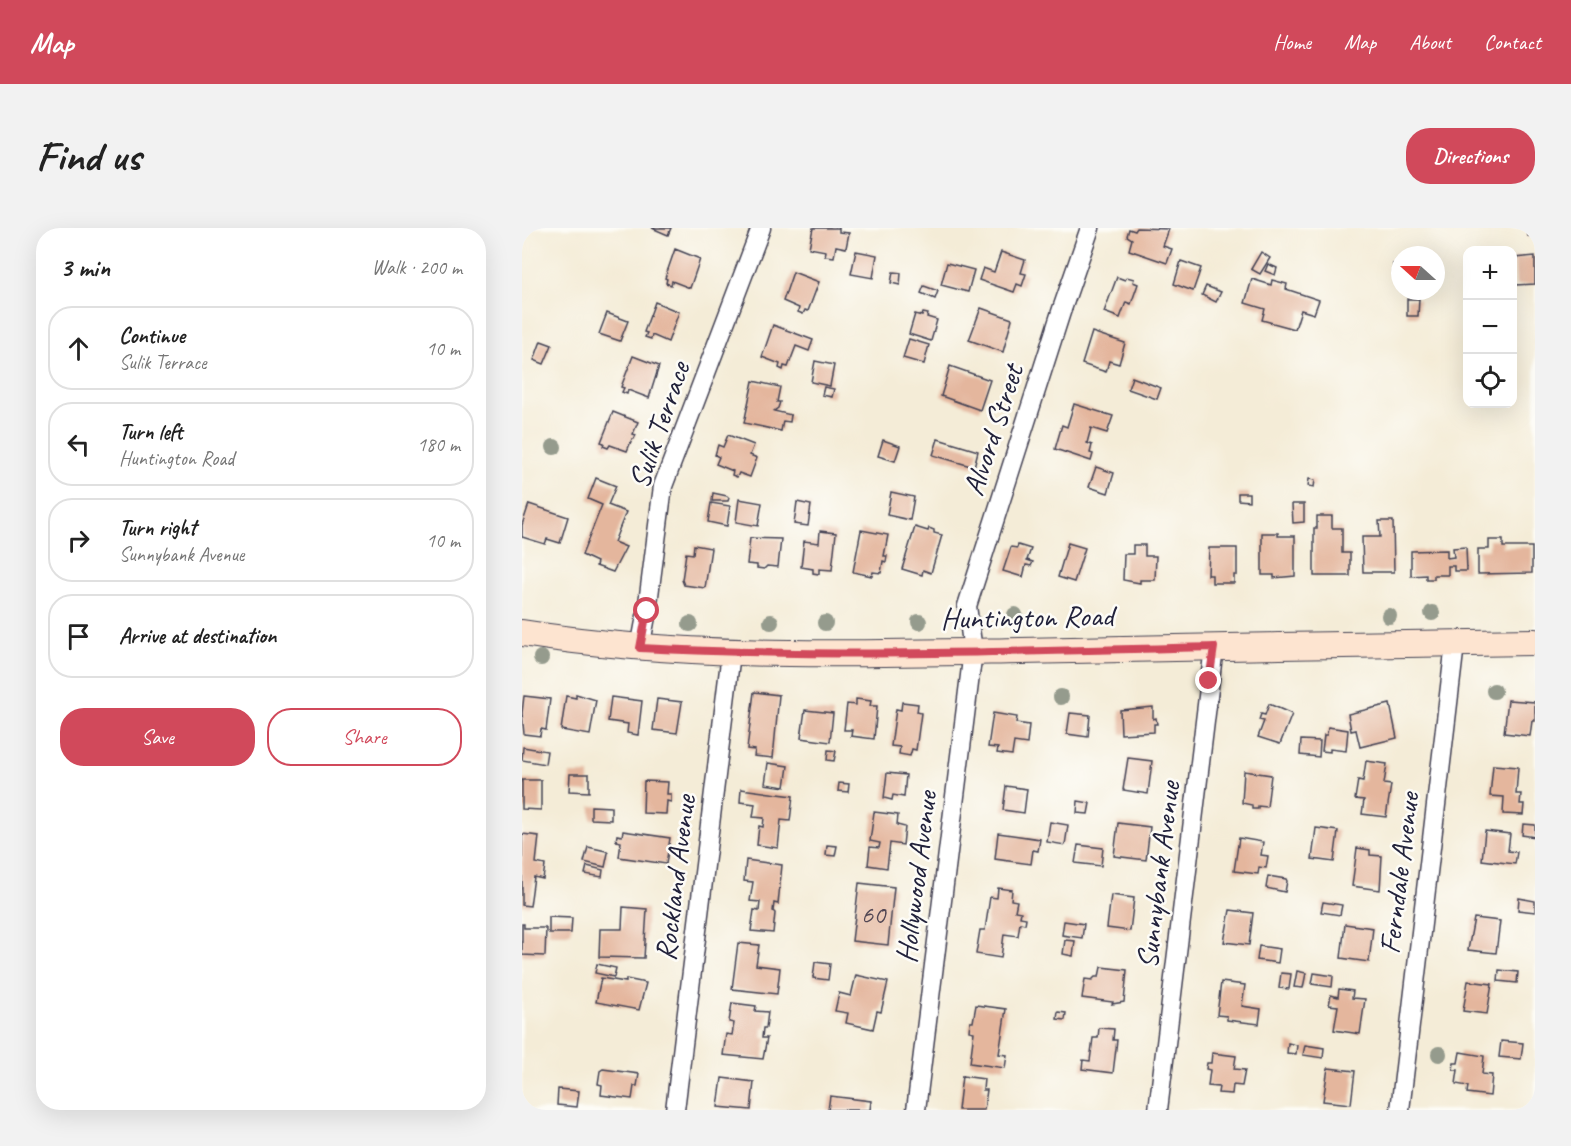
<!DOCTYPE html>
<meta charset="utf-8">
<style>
body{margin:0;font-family:Caveat,sans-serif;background:#f2f2f2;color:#222}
.controls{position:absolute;right:18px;top:18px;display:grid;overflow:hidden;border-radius:12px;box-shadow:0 6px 24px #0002}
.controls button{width:54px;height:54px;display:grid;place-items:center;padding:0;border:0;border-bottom:2px solid #e0e0e0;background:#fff;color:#222;font:30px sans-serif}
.compass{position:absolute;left:869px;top:18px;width:54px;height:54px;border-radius:50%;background:#fff;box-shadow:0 6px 24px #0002;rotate:291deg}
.stop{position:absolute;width:18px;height:18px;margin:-14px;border:4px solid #d1495b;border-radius:50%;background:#fff}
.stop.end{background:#d1495b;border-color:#fff;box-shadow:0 2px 6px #0008}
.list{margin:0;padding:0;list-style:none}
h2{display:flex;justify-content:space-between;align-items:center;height:78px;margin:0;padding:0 24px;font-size:26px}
h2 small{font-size:20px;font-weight:400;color:#767676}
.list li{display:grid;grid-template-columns:39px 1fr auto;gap:18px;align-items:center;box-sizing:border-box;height:84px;margin:0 12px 12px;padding:0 12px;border:2px solid #e0e0e0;border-radius:24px}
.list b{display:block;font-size:22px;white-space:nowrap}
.list p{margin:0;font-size:20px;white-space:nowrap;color:#767676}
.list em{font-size:20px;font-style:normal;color:#767676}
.actions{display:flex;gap:12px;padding:18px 24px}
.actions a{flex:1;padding:14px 0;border:2px solid #d1495b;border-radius:24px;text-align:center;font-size:21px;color:#d1495b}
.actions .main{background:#d1495b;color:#fff}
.icon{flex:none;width:33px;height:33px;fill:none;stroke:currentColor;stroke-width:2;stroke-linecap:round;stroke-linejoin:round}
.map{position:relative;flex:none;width:1013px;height:882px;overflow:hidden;border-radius:24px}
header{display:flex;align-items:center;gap:36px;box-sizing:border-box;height:84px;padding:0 30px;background:#d1495b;color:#fff}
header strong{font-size:28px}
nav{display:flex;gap:33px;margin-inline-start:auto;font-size:21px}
.intro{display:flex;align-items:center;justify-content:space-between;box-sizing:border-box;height:144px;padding:0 36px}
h1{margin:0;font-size:42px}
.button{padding:15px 27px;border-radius:24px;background:#d1495b;color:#fff;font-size:21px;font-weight:700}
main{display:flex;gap:36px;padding:0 36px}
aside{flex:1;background:#fff;border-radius:24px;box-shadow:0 6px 24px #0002}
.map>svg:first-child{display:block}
</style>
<header>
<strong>Map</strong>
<nav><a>Home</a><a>Map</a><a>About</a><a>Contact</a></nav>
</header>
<div class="intro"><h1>Find us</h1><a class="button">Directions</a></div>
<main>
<aside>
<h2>3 min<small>Walk · 200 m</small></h2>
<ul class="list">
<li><svg class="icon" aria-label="ahead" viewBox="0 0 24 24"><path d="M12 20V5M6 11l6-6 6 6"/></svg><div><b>Continue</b><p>Sulik Terrace</p></div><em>10 m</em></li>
<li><svg class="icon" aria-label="left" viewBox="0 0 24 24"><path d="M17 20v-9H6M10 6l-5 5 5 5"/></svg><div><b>Turn left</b><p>Huntington Road</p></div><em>180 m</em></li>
<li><svg class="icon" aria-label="right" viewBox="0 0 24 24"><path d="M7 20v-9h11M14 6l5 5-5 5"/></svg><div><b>Turn right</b><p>Sunnybank Avenue</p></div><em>10 m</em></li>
<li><svg class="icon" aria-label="arrive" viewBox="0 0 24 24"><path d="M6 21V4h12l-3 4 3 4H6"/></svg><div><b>Arrive at destination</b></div></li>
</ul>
<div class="actions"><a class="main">Save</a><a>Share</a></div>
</aside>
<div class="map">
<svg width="1013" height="882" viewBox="0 0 1013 882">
<rect width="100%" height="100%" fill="#fdfcf7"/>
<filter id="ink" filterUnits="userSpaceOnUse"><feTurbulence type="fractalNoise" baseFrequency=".0167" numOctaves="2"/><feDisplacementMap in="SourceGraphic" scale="12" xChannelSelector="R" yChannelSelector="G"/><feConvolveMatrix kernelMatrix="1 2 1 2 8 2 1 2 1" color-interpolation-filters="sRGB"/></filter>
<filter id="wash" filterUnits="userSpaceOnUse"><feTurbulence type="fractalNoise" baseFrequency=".008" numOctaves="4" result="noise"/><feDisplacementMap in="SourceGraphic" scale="24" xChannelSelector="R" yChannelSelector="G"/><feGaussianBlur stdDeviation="1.35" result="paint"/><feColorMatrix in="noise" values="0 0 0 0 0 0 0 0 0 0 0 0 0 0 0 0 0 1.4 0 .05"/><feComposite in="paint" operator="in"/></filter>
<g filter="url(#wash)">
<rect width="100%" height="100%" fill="#f4ecd7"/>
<g id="blocks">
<!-- building -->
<g fill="#e4b69d">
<polygon points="130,0 149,0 146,7"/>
<polygon points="291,0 317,0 317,4 327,5 324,20 314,18 312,29 303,28 304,23 287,20"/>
<polygon points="615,0 647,1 641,18 650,21 645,35 607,22 610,11 605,8 607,1 613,3"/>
<polygon points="1005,0 1013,0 1013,8 1006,8"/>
<polygon points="153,21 178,31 168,60 150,53 149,57 144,55 145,51 143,50"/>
<polygon points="334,23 355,27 351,50 329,46"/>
<polygon points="479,24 503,32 499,45 504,46 500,58 495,56 492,64 457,52 461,40 472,44"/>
<polygon points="739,24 748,30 738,46 729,41"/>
<polygon points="1013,28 1013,56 994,57 992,30"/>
<polygon points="659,33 679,40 671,63 652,56"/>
<polygon points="425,35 452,42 446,64 419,57"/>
<polygon points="746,36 755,40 753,47 743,43"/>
<rect x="871" y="36" width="7" height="11"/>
<polygon points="271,44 297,54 286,83 283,82 281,86 276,84 277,80 261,73"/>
<polygon points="371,44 379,45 378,57 369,55"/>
<polygon points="595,49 603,52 605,49 612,51 611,54 616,56 609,76 604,74 598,90 582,84"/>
<polygon points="730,51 749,57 750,52 765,56 764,61 797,72 792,86 779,82 773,101 740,92 743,81 723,75"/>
<polygon points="402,58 416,63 413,71 399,65"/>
<polygon points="684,58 699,64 694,74 680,67"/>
<polygon points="885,71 897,71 896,88 885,88"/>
<polygon points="133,74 157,84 146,114 130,107 129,111 123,109 125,105 122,104"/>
<polygon points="459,80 490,91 481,124 447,112"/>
<polygon points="85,85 106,93 98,113 77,106"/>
<polygon points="401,85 406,86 405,89 415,92 409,113 387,106 393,86 400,88"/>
<polygon points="251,97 291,112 287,123 274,118 266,139 262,138 261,142 257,140 258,136 240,129"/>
<polygon points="570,104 603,115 597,136 587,133 584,144 560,136"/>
<polygon points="387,111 407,117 402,136 381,130"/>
<polygon points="19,113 30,117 22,136 12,132"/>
<polygon points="111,128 137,138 127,170 106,162 105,166 100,164 102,160 99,159"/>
<polygon points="293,133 312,137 308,158 289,154"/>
<polygon points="428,138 468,152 458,182 419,168"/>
<polygon points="610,149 639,160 635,171 606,161"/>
<polygon points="231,153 258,159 255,174 258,174 256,180 252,183 269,187 268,194 261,193 259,203 222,195"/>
<polygon points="302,159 312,161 310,169 300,167"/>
<polygon points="552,176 591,188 585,205 569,200 565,215 570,217 568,225 571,226 569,233 533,221 540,197 545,199"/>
<polygon points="91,184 116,194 111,206 114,207 112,211 110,211 105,223 88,217 86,220 81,218 82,215 79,214"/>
<polygon points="206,207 232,217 228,227 235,230 228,249 217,245 215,249 210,247 211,243 194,236 197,229 193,227 196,217 201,219"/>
<polygon points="416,211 456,223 452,239 411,227"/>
<polygon points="361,212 378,218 373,233 356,228"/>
<polygon points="574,239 592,245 586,265 567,259"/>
<polygon points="74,250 94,258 86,277 104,284 92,314 104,319 91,344 74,338 75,334 60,327 80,277 66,271"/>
<polygon points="787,251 793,252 792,259 786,258"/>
<polygon points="369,264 392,269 388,292 365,287"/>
<polygon points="191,265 205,268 207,270 206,273 190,273"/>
<polygon points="716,265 727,265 727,273 716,272"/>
<polygon points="217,271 240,275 236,298 214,294"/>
<polygon points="275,274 289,277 286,298 272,296"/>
<polygon points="189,275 208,278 205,298 186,294"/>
<polygon points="7,276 46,289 38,315 25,311 23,316 0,309 0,297"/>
<polygon points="770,276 782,276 782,294 771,295"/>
<polygon points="795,288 810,288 810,300 820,300 820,325 828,325 828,348 792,348 792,300 795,300"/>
<polygon points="857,293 871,293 872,344 841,344 840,309 858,309"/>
<polygon points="393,299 406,303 407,300 412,302 412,305 420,307 409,345 401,342 400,347 380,341"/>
<polygon points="339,302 366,307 362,328 365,328 364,334 361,333 359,345 351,344 350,348 331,344"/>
<polygon points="298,303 314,305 310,342 297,341 297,346 291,345 291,341 279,339 282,313 297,315"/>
<polygon points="740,305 756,305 756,308 773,308 773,348 752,350 752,347 740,347"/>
<polygon points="228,310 259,311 256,339 245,338 242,341 235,340 235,337 225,336"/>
<polygon points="967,312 981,312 981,319 1010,319 1010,345 956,346 956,321 967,321"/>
<polygon points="546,315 563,320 552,354 536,349"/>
<polygon points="172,317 189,320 183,360 162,357 160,352 164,325 171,326"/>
<polygon points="496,317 509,321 505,332 511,334 509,338 504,337 501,349 481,343 489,319 495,320"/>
<polygon points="611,317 623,317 623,328 634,328 633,352 618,352 618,355 601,352 602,326 611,326"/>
<polygon points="944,319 945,343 932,343 932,338 926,338 926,347 912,347 912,351 904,351 904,347 889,348 889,323 925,322 925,330 932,329 931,320"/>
<polygon points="687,320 715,320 715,347 712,347 712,355 690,355 690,347 686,347"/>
<polygon points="232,464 257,467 251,530 232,528 233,522 225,521"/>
<polygon points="54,466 74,472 68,507 39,502 44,468 54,470"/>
<polygon points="2,468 28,471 24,502 19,501 18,508 2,506 0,485"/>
<polygon points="89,469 120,473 116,507 105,505 106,496 86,493"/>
<polygon points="135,471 160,474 155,505 131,502"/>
<polygon points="334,471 349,473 348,478 355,478 352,511 329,508 330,502 322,502 325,476 334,477"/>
<polygon points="986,472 1013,474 1013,493 1010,493 1008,508 982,505"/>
<polygon points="380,474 396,476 395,484 399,485 394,522 390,521 388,528 377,526 378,519 369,518 374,481 379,482"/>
<polygon points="747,476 770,486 758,516 736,509 742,493 737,492 739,486 743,487"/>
<polygon points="868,476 875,510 838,519 834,502 829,503 826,486"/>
<polygon points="631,479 631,491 634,490 635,496 632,496 632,504 599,506 598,482"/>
<polygon points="283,482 311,485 308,514 279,510"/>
<polygon points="471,485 495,489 494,495 507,497 505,516 492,514 490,527 475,525 476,520 466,519"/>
<polygon points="548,485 568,487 566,509 545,506"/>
<polygon points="806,499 826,502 824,523 808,521 808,524 800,523 802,507 805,507"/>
<polygon points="779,512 798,513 797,529 778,527"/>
<polygon points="1,519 25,523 23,536 0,532"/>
<polygon points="306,522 314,523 312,533 305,532"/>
<polygon points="606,530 630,533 626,566 601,562"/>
<polygon points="844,533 865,536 862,556 869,557 864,589 840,586 842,572 833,571 836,552 841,553"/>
<polygon points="246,535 266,538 263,559 243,556"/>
<polygon points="971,537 996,539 994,566 999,566 998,576 1002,576 1001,587 981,586 982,569 968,568"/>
<polygon points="722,543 749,547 745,579 736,578 736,581 730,581 730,577 720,575"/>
<polygon points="365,545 384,547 382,569 371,567 370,572 362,570"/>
<polygon points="48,546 67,546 67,564 47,563"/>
<polygon points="0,552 19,552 19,582 0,581"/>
<polygon points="122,553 146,554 145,566 149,566 149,574 145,573 144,586 121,585"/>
<polygon points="317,555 327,556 326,564 316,563"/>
<polygon points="484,558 505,561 502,585 481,582"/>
<polygon points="219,561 271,568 268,593 259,592 256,620 235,617 237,598 241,599 242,590 231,589 233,576 218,574"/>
<polygon points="556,573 568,575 566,586 555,585"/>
<polygon points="69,578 89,579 89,592 69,591"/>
<polygon points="352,584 376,587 375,597 383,599 381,617 368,615 365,640 346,637 348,619 357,620 358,615 348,613"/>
<polygon points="528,594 546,597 543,617 525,614"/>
<polygon points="596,595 628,599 624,632 592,628"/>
<polygon points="1001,596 1013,597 1013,609 1000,607"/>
<polygon points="794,600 816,603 812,634 790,631"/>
<polygon points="101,603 148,610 144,636 97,629 99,614 94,613 95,607 100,608"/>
<polygon points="963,603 988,606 986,623 995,624 993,636 960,632"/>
<polygon points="476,605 518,611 516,623 511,622 509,636 473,631"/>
<polygon points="0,606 17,608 14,635 23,637 21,651 12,649 8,678 0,677"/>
<polygon points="717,610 741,614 739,627 746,628 744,640 737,639 736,646 712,643"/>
<polygon points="305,617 315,618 313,628 304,627"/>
<polygon points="556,617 581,620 579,638 553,635"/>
<polygon points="66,619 84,623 86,625 83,639 62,634"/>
<polygon points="835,620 848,622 848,627 860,628 858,662 830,658"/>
<polygon points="224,632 260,637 256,676 252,675 251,683 253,685 251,705 229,703 232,682 237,683 238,674 228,673 231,654 222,653"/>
<polygon points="65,638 81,642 80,649 63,646"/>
<polygon points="746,648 764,651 765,653 763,664 744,660"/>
<polygon points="337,655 372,659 366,717 330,713"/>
<polygon points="476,660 490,662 489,672 495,673 493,683 499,684 498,689 504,690 503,696 498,695 496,708 482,706 479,730 454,726 458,702 463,702 468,669 475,670"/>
<polygon points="589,667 612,670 608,703 585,700"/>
<polygon points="997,670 1013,673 1013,684 996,682"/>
<polygon points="801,674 820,677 818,687 799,684"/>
<polygon points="101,679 125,681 122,730 77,729 78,701 100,701"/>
<polygon points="708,682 731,685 727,717 702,714"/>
<polygon points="27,689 50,690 49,705 27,705"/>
<polygon points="952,690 978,693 974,725 946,722"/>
<polygon points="542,693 562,696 560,710 540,707"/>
<polygon points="0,696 2,696 2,700 24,700 23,728 0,727"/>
<polygon points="823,696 851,700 847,734 819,730"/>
<polygon points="543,712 553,713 551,728 541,726"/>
<polygon points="216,715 237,717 234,737 258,740 255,766 210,761"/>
<polygon points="737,718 758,721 756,735 735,732"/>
<polygon points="293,734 308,736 306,752 291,750"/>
<polygon points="75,736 94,740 92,749 73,745"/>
<polygon points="579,739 605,742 602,774 590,776 591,774 560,770 563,751 570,752 573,749 577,749"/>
<polygon points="977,742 996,744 995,755 976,753"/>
<polygon points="775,743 784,745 781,760 772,759"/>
<polygon points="759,745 769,746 767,761 757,760"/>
<polygon points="792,745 811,748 810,759 790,756"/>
<polygon points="334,747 366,754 359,784 355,783 351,801 324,795 326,785 313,783 317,765 329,768"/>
<polygon points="79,750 104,754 104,751 124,755 117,782 74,774"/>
<polygon points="946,753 970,756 965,786 941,783"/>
<polygon points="699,754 723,757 720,778 739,781 737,796 705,792 705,788 695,787"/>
<polygon points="817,761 831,763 830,770 843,771 838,806 812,802 816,778 807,777 809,767 816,769"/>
<polygon points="210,775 234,778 233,783 246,784 244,800 241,800 240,810 245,810 241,831 201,827 204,806 210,807 212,795 207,794"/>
<polygon points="454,777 484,781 477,826 485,827 483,840 448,835 452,804 447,803 448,794 451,794"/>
<polygon points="536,784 544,785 543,792 535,791"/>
<polygon points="577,800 592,801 591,812 595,812 591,845 560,841 561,832 568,833 571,810 576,810"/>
<polygon points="979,813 1001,815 999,831 977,829"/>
<polygon points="766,815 775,817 774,826 765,825"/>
<polygon points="783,817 802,820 801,830 781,827"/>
<polygon points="938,824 962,828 960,846 970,847 968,868 945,865 946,858 934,856 936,842 931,842 932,835 936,835"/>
<polygon points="690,825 714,828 712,841 723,842 720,858 711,857 710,866 696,865 697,859 686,858 688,842 684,841 685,835 689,835"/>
<polygon points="806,840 833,843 829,876 801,873"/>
<polygon points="81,841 117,846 115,858 112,858 110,871 79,867 80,857 76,856 78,843"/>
<polygon points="440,848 462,851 461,862 465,862 462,882 436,882"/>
<polygon points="200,850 232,854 229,882 196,879"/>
<polygon points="36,861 57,863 55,879 35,877"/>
<polygon points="308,868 349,873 348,882 306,882"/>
</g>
</g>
</g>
<g filter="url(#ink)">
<use href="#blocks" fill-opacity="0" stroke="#424052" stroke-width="1.5"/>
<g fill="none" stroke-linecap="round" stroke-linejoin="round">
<!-- street casing -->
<g stroke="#424052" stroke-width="21">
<g id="street">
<polyline points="118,420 125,383 141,258 239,0"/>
<polyline points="153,882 209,425"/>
<polyline points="394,882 451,423 445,378 539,84 568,0"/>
<polyline points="636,882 692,419"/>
<polyline points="878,882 933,416"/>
</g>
</g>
<!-- secondary casing -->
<g stroke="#424052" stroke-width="28">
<path id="secondary" d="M0,405C165,431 332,426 498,423C670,419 841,417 1013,414"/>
</g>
<!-- street -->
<use href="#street" stroke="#fff" stroke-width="18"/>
<!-- secondary -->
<use href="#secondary" stroke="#fde4d0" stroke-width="26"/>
</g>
<!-- trees -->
<g fill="#959b8d">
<circle cx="32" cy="219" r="8"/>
<circle cx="910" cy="385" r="8"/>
<circle cx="493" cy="387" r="8"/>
<circle cx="867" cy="388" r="8"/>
<circle cx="249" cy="394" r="8"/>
<circle cx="397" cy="394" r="8"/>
<circle cx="303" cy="395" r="8"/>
<circle cx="168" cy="396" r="8"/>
<circle cx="19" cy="430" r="8"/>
<circle cx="972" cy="463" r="8"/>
<circle cx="539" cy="469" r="8"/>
<circle cx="917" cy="826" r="8"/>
</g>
</g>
<g fill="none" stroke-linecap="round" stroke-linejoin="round" filter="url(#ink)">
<!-- route -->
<path stroke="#d1495b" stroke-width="8" d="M125,383L118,420C309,430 501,424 692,419L687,453"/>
</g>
<g text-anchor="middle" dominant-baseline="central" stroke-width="5" stroke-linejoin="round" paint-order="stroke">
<!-- number labels -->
<g font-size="27" fill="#524754">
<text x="351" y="686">60</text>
</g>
<!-- street labels -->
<g font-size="30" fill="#22223b" stroke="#fdfcf7">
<text transform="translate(137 197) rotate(-71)">Sulik Terrace</text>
<text transform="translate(471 202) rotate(-72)">Alvord Street</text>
<text transform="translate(505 389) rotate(-1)">Huntington Road</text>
<text transform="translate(877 645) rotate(-83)">Ferndale Avenue</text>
<text transform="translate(636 647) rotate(-83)">Sunnybank Avenue</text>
<text transform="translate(394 649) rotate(-83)">Hollywood Avenue</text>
<text transform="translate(153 650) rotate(-83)">Rockland Avenue</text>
</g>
</g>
</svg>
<div class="controls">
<button>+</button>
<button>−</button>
<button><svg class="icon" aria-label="locate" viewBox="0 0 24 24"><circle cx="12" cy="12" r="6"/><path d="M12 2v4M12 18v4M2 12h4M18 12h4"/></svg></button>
</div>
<svg class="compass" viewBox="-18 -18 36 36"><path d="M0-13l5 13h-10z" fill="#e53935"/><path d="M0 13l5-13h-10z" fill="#767676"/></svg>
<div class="stop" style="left:125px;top:383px"></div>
<div class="stop end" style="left:687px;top:453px"></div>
</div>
</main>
